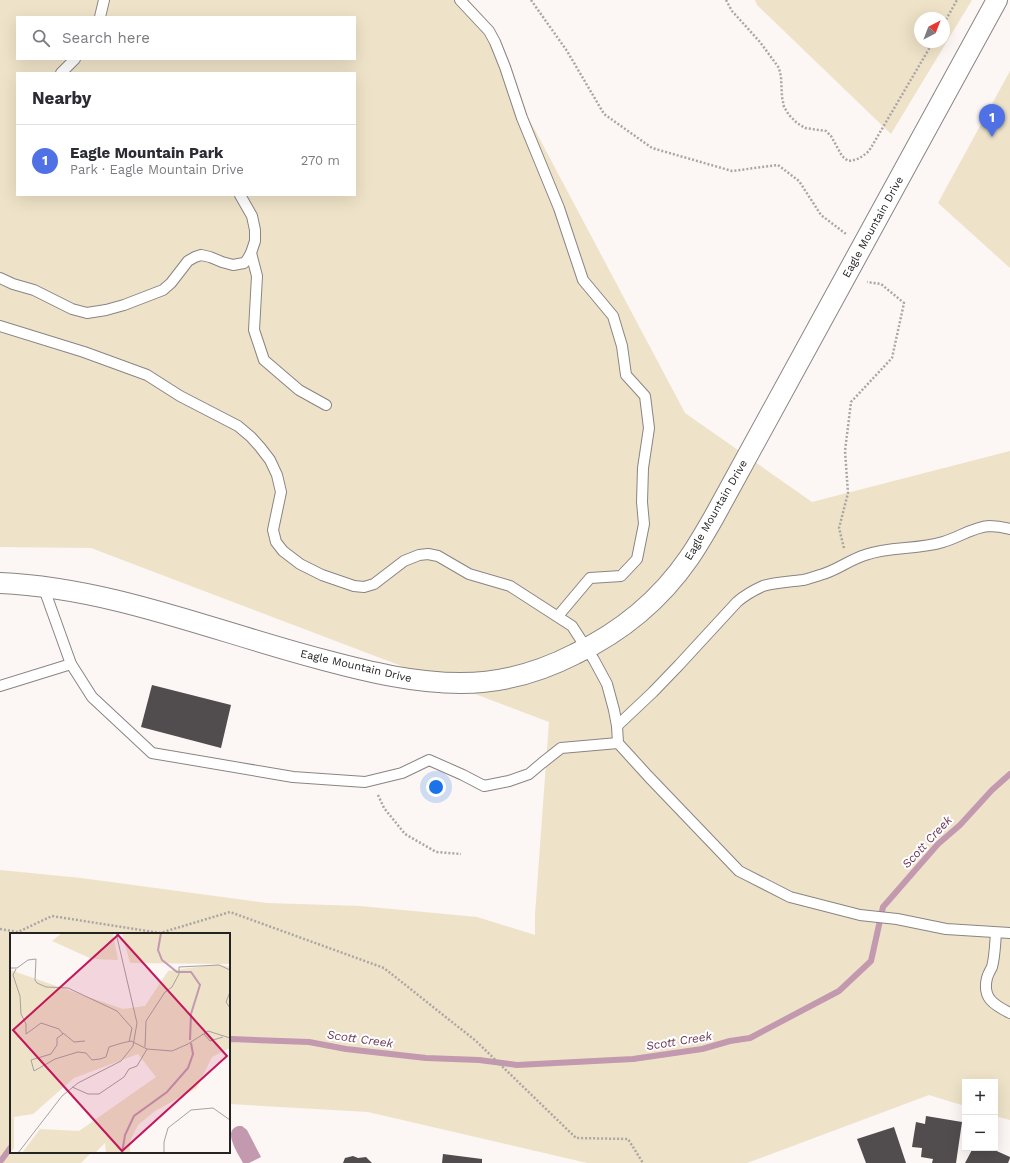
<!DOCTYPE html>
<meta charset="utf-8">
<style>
body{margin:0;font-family:"Work Sans",sans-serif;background:#f2f2f3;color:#2b2b33}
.controls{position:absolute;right:12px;bottom:12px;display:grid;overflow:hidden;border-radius:0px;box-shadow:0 4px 16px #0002}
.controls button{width:36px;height:36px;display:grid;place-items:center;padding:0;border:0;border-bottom:1px solid #e1e1e2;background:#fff;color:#2b2b33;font:20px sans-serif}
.compass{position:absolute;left:914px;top:12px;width:36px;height:36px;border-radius:50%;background:#fff;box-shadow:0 4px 16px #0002;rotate:42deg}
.you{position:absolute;left:436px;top:787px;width:14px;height:14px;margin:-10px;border:3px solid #fff;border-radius:50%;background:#1a73e8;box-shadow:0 0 0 6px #1a73e833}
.badge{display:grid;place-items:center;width:26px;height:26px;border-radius:50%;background:#5071e5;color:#fff;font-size:13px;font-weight:700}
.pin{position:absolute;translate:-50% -33px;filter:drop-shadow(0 1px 2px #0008)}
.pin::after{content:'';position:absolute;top:21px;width:14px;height:12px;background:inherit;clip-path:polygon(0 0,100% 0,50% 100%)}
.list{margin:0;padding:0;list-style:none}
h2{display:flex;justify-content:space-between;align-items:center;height:52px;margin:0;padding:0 16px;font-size:17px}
h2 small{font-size:13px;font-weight:400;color:#7c7c81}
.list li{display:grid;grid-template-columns:26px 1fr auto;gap:12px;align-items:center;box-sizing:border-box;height:72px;padding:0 16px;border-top:1px solid #e1e1e2}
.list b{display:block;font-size:15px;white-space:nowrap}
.list p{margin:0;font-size:13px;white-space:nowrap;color:#7c7c81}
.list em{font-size:13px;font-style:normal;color:#7c7c81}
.icon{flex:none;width:22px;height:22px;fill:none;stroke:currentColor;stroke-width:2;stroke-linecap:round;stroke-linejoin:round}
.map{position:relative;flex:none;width:1010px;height:1163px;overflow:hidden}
.search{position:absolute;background:#fff;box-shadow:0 4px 16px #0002;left:16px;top:16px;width:340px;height:44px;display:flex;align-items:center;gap:10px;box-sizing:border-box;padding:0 14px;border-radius:0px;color:#7c7c81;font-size:15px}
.panel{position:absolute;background:#fff;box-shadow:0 4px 16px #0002;left:16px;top:72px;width:340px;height:124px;border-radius:0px}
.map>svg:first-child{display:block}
</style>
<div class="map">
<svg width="1010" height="1163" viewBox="0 0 1010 1163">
<rect width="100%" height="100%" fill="#fcf6f4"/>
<!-- green -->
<g fill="#eee3c8" fill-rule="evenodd">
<path d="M0,0H466L685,413L812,502L1010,451V1120L995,1116V1082H965V1106L929,1095L747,1163H587L368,1112L229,1104V934H11V1152H94L90,1154L81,1163H0V870L81,878L267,903L360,906L477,917L535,935V915L549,722L91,548L0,547ZM17,17H355V59H17ZM17,73H355V195H17Z"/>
<path d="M755,0H972L891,134L757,5ZM920,18H944V42H920Z"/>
<polygon points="1010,71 1010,268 938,203"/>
</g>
<!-- water -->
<path fill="#c299af" d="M238,1126H242L247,1130L261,1157L249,1163H243C238,1153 222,1131 238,1126Z"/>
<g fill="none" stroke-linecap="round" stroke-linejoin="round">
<!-- stream -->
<g stroke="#c299af" stroke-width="6">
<polyline points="229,1040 231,1039 309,1042 346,1049 426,1058 479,1060 517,1065 633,1059 702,1049 730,1041 750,1038 839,991 871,961 883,907 938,844 960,825 992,790 1010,774"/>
<polyline points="0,1162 11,1147"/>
</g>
</g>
<!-- building -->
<g fill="#514c4d">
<polygon points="152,685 231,705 221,748 141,727"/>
<polygon points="926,1116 962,1122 956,1163 932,1163 933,1159 921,1157 922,1148 912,1147 916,1122 925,1124"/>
<polygon points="894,1127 906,1163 866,1163 857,1139"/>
<polygon points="973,1148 990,1148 1010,1157 1010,1158 1008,1163 965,1163"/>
<polygon points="443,1154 482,1159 482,1163 442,1163"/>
<polygon points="353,1156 358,1158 366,1157 372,1163 343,1163 345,1158"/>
</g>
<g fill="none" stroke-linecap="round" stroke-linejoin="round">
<!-- lane casing -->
<g stroke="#8a8483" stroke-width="12">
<g id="lane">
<polyline points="460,0 489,31 495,42 505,67 522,118 559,208 583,280 613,316 622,346 626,375 645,396 649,428 643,468 642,502 644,524 637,559 621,576 590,578 558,616"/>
<polyline points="100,17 104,0"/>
<polyline points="61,73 75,59"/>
<polyline points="251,253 257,276 254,330 264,360 299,390 326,405"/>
<polyline points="0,278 13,284 34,290 72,309 87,313 106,310 124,305 163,290 171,283 188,261 195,257 201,255 210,257 222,262 233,265 244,263 247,260 251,253 255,241 255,230 252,216 240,195"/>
<polyline points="0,326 84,352 147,375 180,396 238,426 251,437 260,447 270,460 277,475 281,492 273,530 276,542 283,551 300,564 322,575 354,586 364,587 374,584 404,561 419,555 428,554 438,556 469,574 510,586 572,626 594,660 607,684 614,710 617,726 618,743 648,776 739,871 790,897 860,915 897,919 946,929 1010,933"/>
<polyline points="43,586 71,664 92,697 152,753 293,777 365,782 402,773 429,760 463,775 484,786 509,781 529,774 542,763 561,748 618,743"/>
<polyline points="0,686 71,664"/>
<path d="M617,726L653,692L679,665L737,602C745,595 754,590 763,586C776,582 789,582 803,580C808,579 814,577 820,575C836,571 849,560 865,555C890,546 917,550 943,542C958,538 973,527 989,526C996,526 1003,527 1010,529"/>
<path d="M996,933C995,944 995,956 992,967C990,971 988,974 987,978C982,998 994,1005 1010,1013"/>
</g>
</g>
<!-- street casing -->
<g stroke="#8a8483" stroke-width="22">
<path id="street" d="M0,583C112,588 216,632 324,660C369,672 414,683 461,683C500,683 540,672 575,654C621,632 660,600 689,558C698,545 706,531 714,517L997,0"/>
</g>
<!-- path -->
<g stroke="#aba6a5" stroke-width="2.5" stroke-dasharray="2 2" stroke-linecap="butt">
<polyline points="531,0 567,51 604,114 652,148 732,171 778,165 799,181 821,215 846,234"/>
<path d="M726,0L732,11L760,42L779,68L781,77L782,97L784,107L789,115L797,123L805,128L826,131L831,136L842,156L848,161C858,160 862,157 869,151L933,42"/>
<polyline points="944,23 957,0"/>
<polyline points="844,548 839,528 848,493 845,451 851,402 892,358 904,303 881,284 867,282"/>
<polyline points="378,795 384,808 405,834 436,852 461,854"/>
<polyline points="0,929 18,932 52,916 160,933 230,912 384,968 476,1041 576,1138 628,1139 643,1163"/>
</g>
<!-- lane -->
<use href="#lane" stroke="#fff" stroke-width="10"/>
<!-- street -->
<use href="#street" stroke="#fff" stroke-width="20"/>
</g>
<g text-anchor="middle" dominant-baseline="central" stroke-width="4" stroke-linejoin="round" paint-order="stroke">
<!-- street labels -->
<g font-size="11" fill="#252322" stroke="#fff">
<text transform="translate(873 227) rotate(-61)">Eagle Mountain Drive</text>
<text transform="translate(716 510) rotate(-60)">Eagle Mountain Drive</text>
<text transform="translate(356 666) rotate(13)">Eagle Mountain Drive</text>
</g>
<!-- water labels -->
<g font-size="12" font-style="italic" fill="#6e3857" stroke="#fff">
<text transform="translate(927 842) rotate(-47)">Scott Creek</text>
<text transform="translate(360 1039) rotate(8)">Scott Creek</text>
<text transform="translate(679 1041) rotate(-9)">Scott Creek</text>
</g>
</g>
<!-- overview -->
<g transform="translate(10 933)">
<rect width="220" height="220" fill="#fcf6f4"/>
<path d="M52,0H103L108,27L82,26L42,8ZM112,0H217L220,2V31L120,30ZM208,31L220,34V115L202,124L187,155L145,178L128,192L120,208V220H96L95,210L85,220H12L30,196L69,198L146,144L128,121L64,145L23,181L4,184V215L0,220V37L113,76L135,73L158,38Z" fill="#eee3c8"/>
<path fill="none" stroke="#c299af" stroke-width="2" d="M151,0L148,17L152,27L167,39H181L190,52L181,81L180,107M112,220L115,202L124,183L157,159L178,135L183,121L181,110"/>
<path fill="none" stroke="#a6a2a0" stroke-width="1" d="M0,35H7L18,27L26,26L25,47L27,50L36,54L58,55L107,78L122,95L119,109M6,36L3,42L10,63L11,81L16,91V101L31,90L49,96L53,101L47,105V112L41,121L21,127L24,138L45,126L68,119L76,120L82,127L90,126L96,124L99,114L112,110L121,108L137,116L162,118L178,111L198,98L220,105M220,59L216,69L220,75M53,100L64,109L75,108M194,101L200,108L213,104M135,114L136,88L155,59L162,54L169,41V34L209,32L220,37M62,154L78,161H89L114,144L119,136L127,133L137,116M8,220L52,163L68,150L111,128L123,113L127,90L106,0M154,220V209L158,195L181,177L203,175L220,187"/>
<path fill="#c2185b" fill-opacity="0.15" stroke="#c2185b" stroke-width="2" d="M108,2L217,123L112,218L3,97Z"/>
<rect width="220" height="220" fill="none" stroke="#252322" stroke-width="2"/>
</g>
</svg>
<div class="controls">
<button>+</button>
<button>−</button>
</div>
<svg class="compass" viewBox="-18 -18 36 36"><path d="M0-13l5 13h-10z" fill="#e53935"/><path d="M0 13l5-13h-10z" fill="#7c7c81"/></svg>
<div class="you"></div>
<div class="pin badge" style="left:992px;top:137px">1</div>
<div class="search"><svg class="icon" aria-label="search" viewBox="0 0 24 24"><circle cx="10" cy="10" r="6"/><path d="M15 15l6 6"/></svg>Search here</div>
<section class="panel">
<h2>Nearby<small></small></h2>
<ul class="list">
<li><span class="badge">1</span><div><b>Eagle Mountain Park</b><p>Park · Eagle Mountain Drive</p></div><em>270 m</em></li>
</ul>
</section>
</div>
